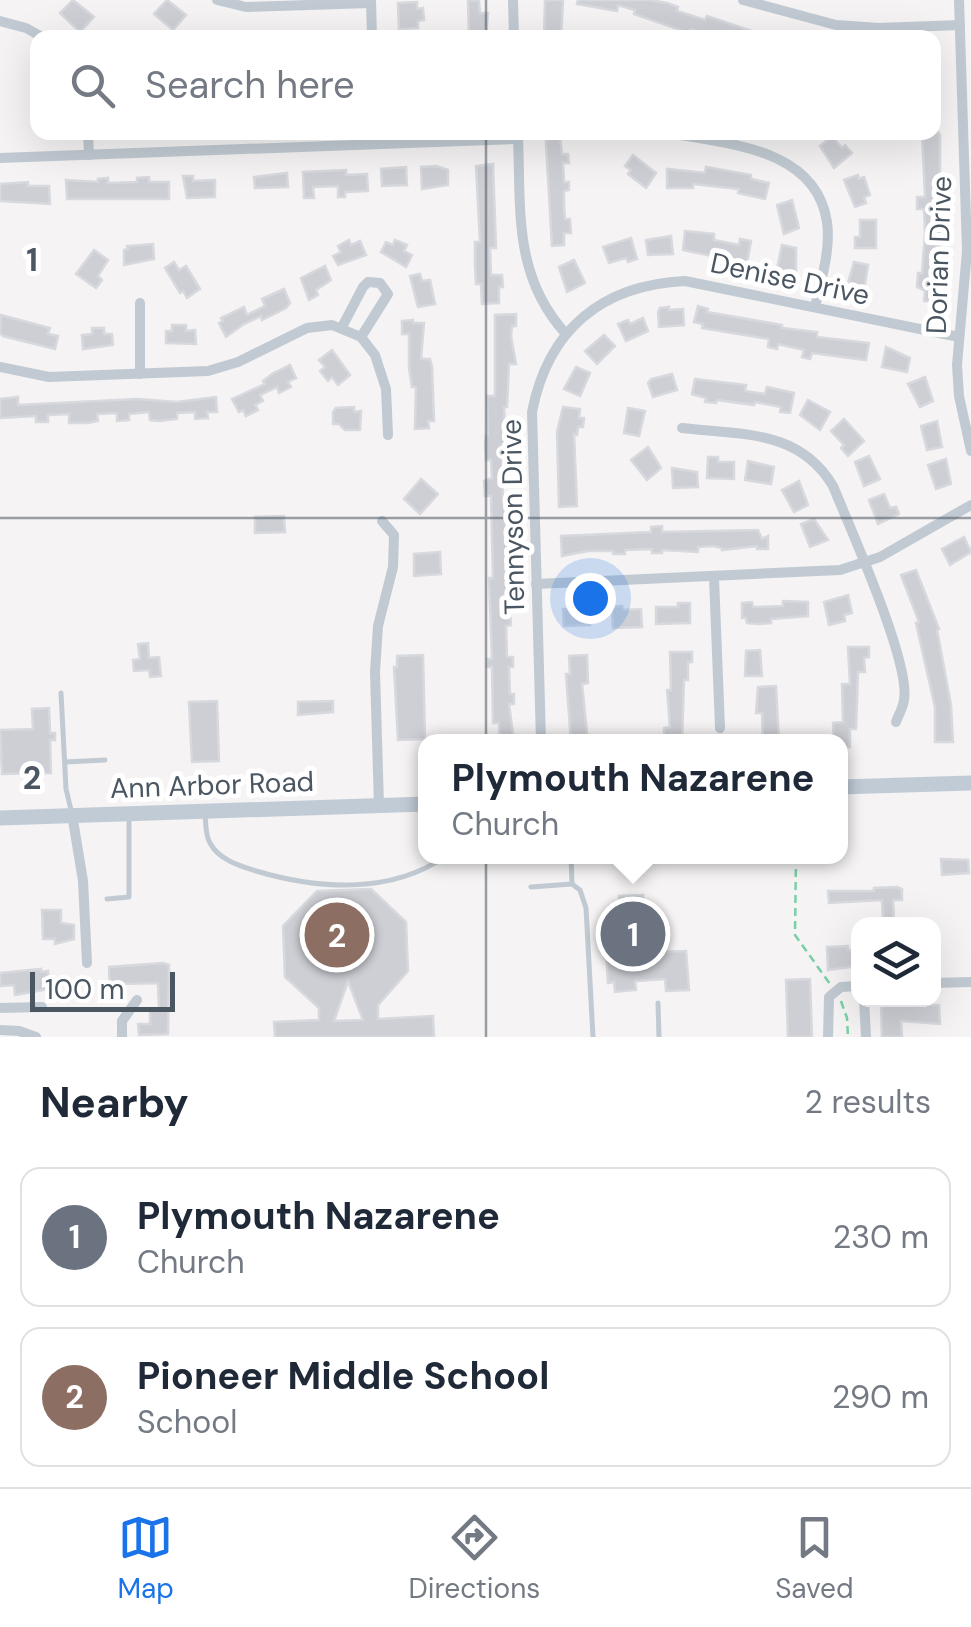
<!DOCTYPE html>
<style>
body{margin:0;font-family:"DM Sans",sans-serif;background:#f2f2f3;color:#1f2937}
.controls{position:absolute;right:30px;bottom:30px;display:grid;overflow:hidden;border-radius:20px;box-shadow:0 10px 40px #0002}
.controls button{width:90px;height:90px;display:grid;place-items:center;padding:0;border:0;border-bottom:2px solid #e0e1e3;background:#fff;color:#1f2937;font:50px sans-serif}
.scale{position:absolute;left:30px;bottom:25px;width:145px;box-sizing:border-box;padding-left:10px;border:5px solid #4a5661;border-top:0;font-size:28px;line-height:35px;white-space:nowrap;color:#4a5661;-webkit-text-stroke:8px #fff;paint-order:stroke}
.you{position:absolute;left:590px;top:598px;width:35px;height:35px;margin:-25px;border:8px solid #fff;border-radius:50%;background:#1a73e8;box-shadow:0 0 0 15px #1a73e833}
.badge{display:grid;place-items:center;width:65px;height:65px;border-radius:50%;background:#1a73e8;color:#fff;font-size:32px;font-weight:700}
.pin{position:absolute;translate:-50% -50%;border:5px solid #fff;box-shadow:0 2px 10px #0006}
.popup{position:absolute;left:418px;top:734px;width:430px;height:130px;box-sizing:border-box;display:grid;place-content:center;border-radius:20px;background:#fff;filter:drop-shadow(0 2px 8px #0005);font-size:32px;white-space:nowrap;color:#747a83}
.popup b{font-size:38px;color:#1f2937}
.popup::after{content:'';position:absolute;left:50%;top:100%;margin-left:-20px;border:20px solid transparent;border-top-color:#fff}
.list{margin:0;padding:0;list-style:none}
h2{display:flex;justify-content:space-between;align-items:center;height:130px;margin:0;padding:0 40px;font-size:42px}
h2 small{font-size:32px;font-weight:400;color:#747a83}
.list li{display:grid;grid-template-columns:65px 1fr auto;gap:30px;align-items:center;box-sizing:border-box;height:140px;margin:0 20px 20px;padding:0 20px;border:2px solid #e0e1e3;border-radius:20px}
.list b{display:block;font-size:38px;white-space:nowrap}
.list p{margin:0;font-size:32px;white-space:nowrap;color:#747a83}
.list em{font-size:32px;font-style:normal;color:#747a83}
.icon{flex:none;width:55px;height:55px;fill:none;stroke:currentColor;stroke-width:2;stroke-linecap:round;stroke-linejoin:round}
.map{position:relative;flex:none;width:971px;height:1037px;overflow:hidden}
.search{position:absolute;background:#fff;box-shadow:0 10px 40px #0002;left:30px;right:30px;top:30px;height:110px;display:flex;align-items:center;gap:25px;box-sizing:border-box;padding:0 35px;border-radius:20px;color:#747a83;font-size:38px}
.sheet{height:450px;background:#fff}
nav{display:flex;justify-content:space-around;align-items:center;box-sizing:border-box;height:140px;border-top:2px solid #e0e1e3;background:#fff;font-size:28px;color:#747a83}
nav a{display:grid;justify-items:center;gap:5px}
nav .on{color:#1a73e8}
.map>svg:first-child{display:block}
</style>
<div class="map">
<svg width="971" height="1037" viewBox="0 0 971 1037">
<rect width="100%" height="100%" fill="#f5f3f3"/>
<!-- building -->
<g fill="#cdcfd5" stroke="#d7d9de" stroke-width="2.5" fill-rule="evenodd">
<polygon points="73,0 94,17 80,32 60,13"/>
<polygon points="167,0 186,15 173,30 154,14"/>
<polygon points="468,0 479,0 480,13 488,13 486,38 469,38"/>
<polygon points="545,0 563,0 561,38 544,38"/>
<polygon points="578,0 650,0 667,3 678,7 677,11 705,20 707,16 773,38 720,38 691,29 689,33 634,14 635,10 618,5 617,11 577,4"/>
<polygon points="417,2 417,9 423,8 424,20 418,21 418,28 399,29 398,3"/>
<polygon points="922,132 938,132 940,135 940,259 934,302 924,301 925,291 917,287 918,273 922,273 925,234 924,209 917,209 917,197 925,197"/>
<polygon points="832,136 842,148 845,145 852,153 834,168 820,146"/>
<polygon points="560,138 562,154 568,154 569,163 563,163 564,182 569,182 569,190 564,191 564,205 565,219 570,219 571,233 564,233 564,245 552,246 546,144 546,140"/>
<polygon points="633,155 656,173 646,188 628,174 631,170 625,166"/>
<polygon points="493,164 496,248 490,248 491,275 502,275 503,287 499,287 499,303 482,304 481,284 476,284 475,265 475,242 480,242 476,166"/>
<polygon points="436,166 448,170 448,185 422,189 421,167"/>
<polygon points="406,167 407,185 382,186 381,169"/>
<polygon points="706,167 751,175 751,179 769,183 765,199 738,193 739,189 693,184 693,188 667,188 667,169 705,173"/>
<polygon points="346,170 346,175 367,174 368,191 345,192 345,197 338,197 338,186 313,187 314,198 304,198 303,172"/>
<polygon points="287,173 288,187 255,188 254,177"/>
<polygon points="858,175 859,179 864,177 870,195 864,197 866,203 855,207 844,180"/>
<polygon points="183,176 193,176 193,181 215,180 215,197 187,198"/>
<polygon points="149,177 149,182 169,182 169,199 67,199 66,180 98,182 98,179 108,178 108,183 137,182 137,178"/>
<polygon points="28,182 28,186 49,186 50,204 0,201 0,184"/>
<polygon points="792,200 799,228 784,234 777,205"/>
<polygon points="860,220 876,220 876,248 855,248 855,237 860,237"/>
<polygon points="685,231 714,234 714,240 739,245 740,239 751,241 747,263 683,250"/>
<polygon points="671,236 673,254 648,255 646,240"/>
<polygon points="631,238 637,259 628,262 626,258 609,263 603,247"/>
<polygon points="349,240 351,245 360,241 366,255 338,265 333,256 341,252 338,246"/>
<polygon points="395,240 407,245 404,251 412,255 406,267 381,252 386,242 393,245"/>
<polygon points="153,244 154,259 124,265 124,250 128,249 127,246"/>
<polygon points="782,245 796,248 796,274 777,269"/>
<polygon points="94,250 108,260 98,276 102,280 96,288 76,274"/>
<polygon points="574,260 585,283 567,292 559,267"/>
<polygon points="174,262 179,270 186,266 200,289 187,298 183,291 180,293 165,268"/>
<polygon points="854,262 868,265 864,290 847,286"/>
<polygon points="325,266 331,280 316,290 318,295 309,300 301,278"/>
<polygon points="420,274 422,281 430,280 435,304 418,307 410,276"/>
<polygon points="284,289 290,303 286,308 262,320 261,316 244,324 226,337 219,323 223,321 221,318 244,307 247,315 265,306 262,299"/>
<polygon points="698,306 708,309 707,312 782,325 782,328 817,332 817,337 869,343 866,360 812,353 810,359 802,357 804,350 778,344 777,349 768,347 769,339 702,328 703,324 694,322"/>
<polygon points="669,307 669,310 683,309 684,325 659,327 658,312 660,308"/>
<polygon points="516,314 516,326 512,326 511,336 516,364 509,364 507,407 504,407 506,445 502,445 503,503 508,503 505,543 508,543 511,590 508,590 511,625 506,626 507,657 513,657 513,667 509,667 510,694 514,694 514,704 509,704 514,742 500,742 499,723 493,723 492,667 487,667 487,659 492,659 489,578 493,578 491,496 485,496 484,481 492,478 491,460 486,460 485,444 486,435 488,435 487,396 495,396 495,315"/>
<polygon points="1,315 50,328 48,334 58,336 55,349 3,336 0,333"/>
<polygon points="643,318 648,331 626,341 618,324 628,320 630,324"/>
<polygon points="413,320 413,323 424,323 421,359 430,359 432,367 434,421 428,421 429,428 415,429 416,387 412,387 409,368 409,334 402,334 402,321"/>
<polygon points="172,325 186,325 186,331 195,330 196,344 166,343 166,331 172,331"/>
<polygon points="92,328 104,328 104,334 112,334 113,345 83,349 82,335 92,334"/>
<polygon points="604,335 615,346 597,364 585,351"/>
<polygon points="886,347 910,358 907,372 882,367"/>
<polygon points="332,350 350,375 338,385 332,377 328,381 320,371 325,367 319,360"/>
<polygon points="290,365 296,378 288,382 291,387 279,393 277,387 260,395 263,401 255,405 258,410 246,416 243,410 239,412 232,399 265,384 263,381 272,374"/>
<polygon points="576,367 590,373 580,396 564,389"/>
<polygon points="672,374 677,390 653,397 648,383 651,379"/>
<polygon points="925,377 933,401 920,407 908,384"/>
<polygon points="695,379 746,385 745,391 765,394 767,387 794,393 790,413 780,412 781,407 755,402 754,405 717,400 716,403 705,402 706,398 692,394"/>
<polygon points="18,397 18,405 137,399 177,402 216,397 217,412 207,412 208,418 195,419 195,412 177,413 177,419 159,421 150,420 149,412 129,414 129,420 117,421 117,413 97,414 98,421 87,423 69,423 69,414 48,415 48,422 36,422 36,416 0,418 0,399"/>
<polygon points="808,400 830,412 820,430 800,415"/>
<polygon points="354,407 354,412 361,411 360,430 345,430 339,424 333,424 333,412 336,408"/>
<polygon points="563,407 580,409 579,418 584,418 583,427 578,427 577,435 574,434 577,506 559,507 557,432"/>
<polygon points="628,408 645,411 639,436 624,433"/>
<polygon points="844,419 864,441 848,456 841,448 844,445 831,431"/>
<polygon points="937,421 942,447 927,450 921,426"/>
<polygon points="648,447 661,468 647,480 631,460"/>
<polygon points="869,456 880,479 864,486 855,462"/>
<polygon points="708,457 718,457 718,462 734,462 734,479 707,478"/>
<polygon points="946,459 951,484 936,489 928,465"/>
<polygon points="748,461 774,467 771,484 745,480"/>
<polygon points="672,468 697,472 698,487 673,488"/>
<polygon points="421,479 438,494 420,514 404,499"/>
<polygon points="799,481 808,505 794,512 782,490"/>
<polygon points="884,494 890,508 896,507 899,514 878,524 869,500"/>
<polygon points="284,516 285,532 255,533 255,517"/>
<polygon points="814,519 828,540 810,547 801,524"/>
<polygon points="662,526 662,532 758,530 762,539 768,536 768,549 757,549 757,546 722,550 722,548 713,546 698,547 698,552 662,550 662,553 652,553 652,549 625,550 625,554 613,554 613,551 588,551 562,556 561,536 651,532 651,527"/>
<polygon points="964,537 971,552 950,565 942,549"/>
<polygon points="440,552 441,574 414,576 414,554"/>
<polygon points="916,570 939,629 937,630 951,705 953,742 935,742 935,707 916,623 919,622 901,575"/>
<polygon points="848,595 852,613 844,615 845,621 829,625 824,602"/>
<polygon points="783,601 808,602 808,616 771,619 771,623 759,624 747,623 746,618 742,618 742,603 752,602 753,607 783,606"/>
<polygon points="678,603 690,603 690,623 656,624 656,607 678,607"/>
<polygon points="622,606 623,610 641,609 642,627 613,628 612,607"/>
<polygon points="563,609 589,609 590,625 564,626"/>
<polygon points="148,643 149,658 159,657 161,676 150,677 149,670 134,671 133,660 140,659 138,644"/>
<polygon points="848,647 869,647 869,657 864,658 865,672 858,672 856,729 850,729 850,747 840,748 840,742 834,742 833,723 843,722 842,684 850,684"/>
<polygon points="760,650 762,676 745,676 746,651"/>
<polygon points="670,652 692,652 692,662 688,662 688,680 684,680 682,742 664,740 664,728 670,727 667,690 671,690"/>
<polygon points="423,655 425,739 398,740 394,667 397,667 397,656"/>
<polygon points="587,655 588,683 582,684 588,742 571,742 566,674 570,674 569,656"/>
<polygon points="776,686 779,742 763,742 762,713 756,713 758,687"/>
<polygon points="217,701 219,761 192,762 189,702"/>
<polygon points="333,701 333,712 298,715 298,702"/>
<polygon points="49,708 50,733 55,733 55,740 50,740 51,773 2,774 0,730 33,729 32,709"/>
<polygon points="941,859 968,860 969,873 942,875"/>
<polygon points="897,887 902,889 902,900 893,900 894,921 883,921 882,900 829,903 828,891 874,891 874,888"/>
<path d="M371,889L406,922L408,971L378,1005V1019L433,1016L434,1037H275L274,1022L319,1020V1008L285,977L283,926L317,891ZM348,981L363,1020L334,1021Z"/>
<polygon points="643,895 644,914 659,913 661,952 686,951 689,990 666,991 665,979 635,981 636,990 615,992 614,982 608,983 604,916 620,916 619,896"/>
<polygon points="42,910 61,910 61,923 74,925 74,939 55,944 55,939 43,939"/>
<polygon points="848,946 848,950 858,950 858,966 828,970 827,947"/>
<polygon points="163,963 169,965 168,1034 139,1035 138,1024 150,1024 150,1009 159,1009 158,983 121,984 121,996 110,996 109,967"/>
<polygon points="41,969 41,972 48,971 49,989 15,995 14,985 0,986 0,973"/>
<polygon points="810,979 812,1037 788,1037 786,980"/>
<polygon points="930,1000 931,1005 939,1005 940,1024 901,1021 902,1037 882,1037 881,1001"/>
</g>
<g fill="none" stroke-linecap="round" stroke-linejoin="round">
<!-- path -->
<g stroke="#7ad0a6" stroke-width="2.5" stroke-dasharray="8 5" stroke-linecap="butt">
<polyline points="796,856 795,935 830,984"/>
<polyline points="841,1001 847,1018 848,1037"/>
</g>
<!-- service -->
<g stroke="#c1cad2" stroke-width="5">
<polyline points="61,693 66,789 72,814"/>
<polyline points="65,762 105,760"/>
<path d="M205,813C206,823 205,835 210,843C219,860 240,866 256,871C317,889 390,895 446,856"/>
<polyline points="572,884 580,890 586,908 593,1037"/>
<polyline points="531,887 572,884 571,856"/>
<polyline points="107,899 129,897 129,815"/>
<polyline points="658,1003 659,1037"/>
</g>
<!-- minor -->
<g stroke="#c1cad2" stroke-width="10">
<polyline points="217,0 246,7 371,3"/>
<polyline points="371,0 372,38"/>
<polyline points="513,0 514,38"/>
<polyline points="743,0 836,25 878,28 960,25"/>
<polyline points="959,0 967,251 957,365 959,396 971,451"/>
<polyline points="0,21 26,28 44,38"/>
<polyline points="88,132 89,155"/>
<path d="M670,133C728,144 816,148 827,222C831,250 821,280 815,307"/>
<path d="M518,137C521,210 513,276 566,334"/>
<polyline points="0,158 518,139"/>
<polyline points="342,327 363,287 368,282 380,283 388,294 361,337"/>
<polyline points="0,367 49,377 208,371 238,362 307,328 332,325 361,337 375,355 386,389 388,435"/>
<polyline points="140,374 140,303"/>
<path d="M682,428C741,435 799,429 833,486C850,528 911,663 904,700C903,708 898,716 896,722"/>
<polyline points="714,578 720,728"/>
<polyline points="536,584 840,570 880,557 971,505"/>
<path d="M541,742L532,412C548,330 601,285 685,281L959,337"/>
<polyline points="379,806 375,672 378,626 393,567 394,535 382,521"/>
<polyline points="72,814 83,881 87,963"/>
<polyline points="934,983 971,982"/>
<polyline points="864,999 866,1037"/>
<polyline points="0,1008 42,1007"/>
<polyline points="0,1030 19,1031 36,1037"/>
<polyline points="122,1037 122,1021 137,1000"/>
<polyline points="828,1037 829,997 841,987 858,986"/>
</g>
<!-- secondary -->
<g stroke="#c1cbd6" stroke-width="15">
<polyline points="840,787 971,783"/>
<polyline points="0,818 426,804"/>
</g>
</g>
<!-- grid -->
<path fill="none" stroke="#4a5661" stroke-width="2.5" stroke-opacity="0.55" d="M486,0V38M486,132V1037M0,518H971"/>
<g text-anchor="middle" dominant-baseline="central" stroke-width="10" stroke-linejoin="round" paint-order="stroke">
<!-- street labels -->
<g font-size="28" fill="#4a5661" stroke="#fff">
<text transform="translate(939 255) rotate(-88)">Dorian Drive</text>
<text transform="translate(790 279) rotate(12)">Denise Drive</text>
<text transform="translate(513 517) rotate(-91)">Tennyson Drive</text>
<text transform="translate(212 785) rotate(-2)">Ann Arbor Road</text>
</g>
</g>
<g font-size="32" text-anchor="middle" font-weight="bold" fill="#4a5661" stroke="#fff" stroke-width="10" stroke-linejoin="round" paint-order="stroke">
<text x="32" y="271">1</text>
<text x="32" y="789">2</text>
</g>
</svg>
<div class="controls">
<button><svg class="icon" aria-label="layers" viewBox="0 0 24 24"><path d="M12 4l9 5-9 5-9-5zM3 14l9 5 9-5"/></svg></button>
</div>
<div class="scale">100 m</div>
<div class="you"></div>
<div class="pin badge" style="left:633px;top:934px;background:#6b7280">1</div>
<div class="popup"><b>Plymouth Nazarene</b>Church</div>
<div class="pin badge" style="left:337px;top:935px;background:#8d6e63">2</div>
<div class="search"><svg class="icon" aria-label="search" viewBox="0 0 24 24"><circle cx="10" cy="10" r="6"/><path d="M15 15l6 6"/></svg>Search here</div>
</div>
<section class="sheet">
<h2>Nearby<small>2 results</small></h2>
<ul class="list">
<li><span class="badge" style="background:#6b7280">1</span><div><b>Plymouth Nazarene</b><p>Church</p></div><em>230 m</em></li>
<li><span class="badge" style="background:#8d6e63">2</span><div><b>Pioneer Middle School</b><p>School</p></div><em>290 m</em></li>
</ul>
</section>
<nav>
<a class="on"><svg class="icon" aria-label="map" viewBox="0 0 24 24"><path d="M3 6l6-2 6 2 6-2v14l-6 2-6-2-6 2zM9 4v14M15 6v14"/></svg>Map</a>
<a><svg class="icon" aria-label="directions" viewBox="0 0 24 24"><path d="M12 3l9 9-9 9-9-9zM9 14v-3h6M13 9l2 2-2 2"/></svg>Directions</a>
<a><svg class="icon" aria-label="saved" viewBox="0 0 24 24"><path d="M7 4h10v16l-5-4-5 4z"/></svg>Saved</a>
</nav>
